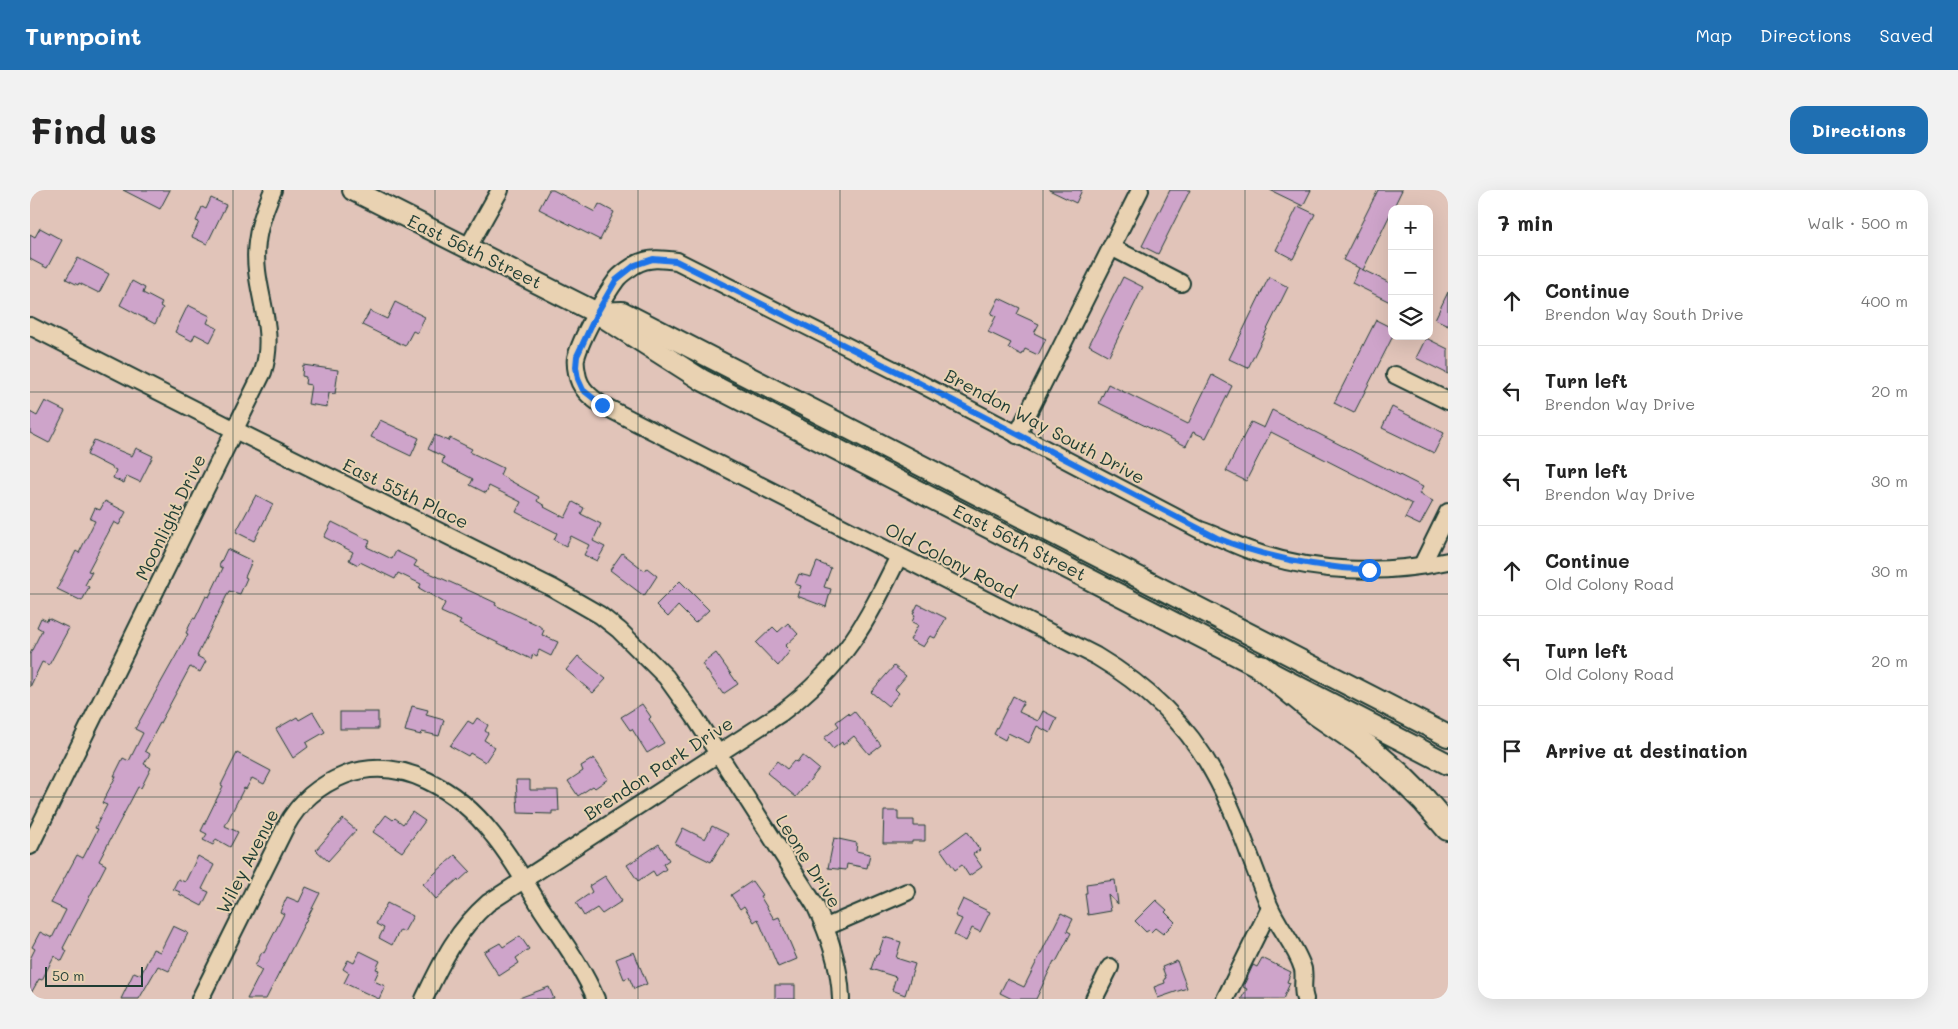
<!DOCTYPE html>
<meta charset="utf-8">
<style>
body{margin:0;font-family:Mali,sans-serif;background:#f2f2f2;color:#222}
.controls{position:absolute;right:15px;top:15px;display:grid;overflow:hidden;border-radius:10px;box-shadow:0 5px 20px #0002}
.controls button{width:45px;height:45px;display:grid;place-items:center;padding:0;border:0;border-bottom:1px solid #e0e0e0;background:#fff;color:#222;font:25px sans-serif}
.scale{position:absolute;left:15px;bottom:12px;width:98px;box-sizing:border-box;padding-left:5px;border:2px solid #1f3d34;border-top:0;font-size:14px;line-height:18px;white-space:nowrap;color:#1f3d34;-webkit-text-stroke:4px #e9d2b2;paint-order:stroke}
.stop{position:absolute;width:15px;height:15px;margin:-11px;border:4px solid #1a73e8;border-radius:50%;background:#fff}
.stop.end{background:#1a73e8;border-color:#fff;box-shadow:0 1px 5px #0008}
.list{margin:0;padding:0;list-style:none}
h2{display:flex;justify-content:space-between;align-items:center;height:65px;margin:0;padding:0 20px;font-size:21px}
h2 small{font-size:16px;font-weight:400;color:#767676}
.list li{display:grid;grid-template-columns:32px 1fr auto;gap:15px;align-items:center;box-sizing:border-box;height:90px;padding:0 20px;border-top:1px solid #e0e0e0}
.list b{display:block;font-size:19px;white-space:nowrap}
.list p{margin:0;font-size:16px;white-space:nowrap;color:#767676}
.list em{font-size:16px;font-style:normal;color:#767676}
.icon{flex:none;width:28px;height:28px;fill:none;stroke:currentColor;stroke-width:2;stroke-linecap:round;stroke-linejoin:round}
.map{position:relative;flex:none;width:1418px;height:809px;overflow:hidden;border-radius:15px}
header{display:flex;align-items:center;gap:30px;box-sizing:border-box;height:70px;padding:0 25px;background:#1f6fb2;color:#fff}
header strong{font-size:24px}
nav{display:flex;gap:28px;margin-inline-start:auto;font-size:18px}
.intro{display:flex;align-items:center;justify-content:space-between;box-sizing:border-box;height:120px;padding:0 30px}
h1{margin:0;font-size:35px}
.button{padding:12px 22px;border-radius:15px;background:#1f6fb2;color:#fff;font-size:18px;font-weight:700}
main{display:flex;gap:30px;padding:0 30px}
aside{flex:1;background:#fff;border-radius:15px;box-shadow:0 5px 20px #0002}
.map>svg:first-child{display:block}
</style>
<header>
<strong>Turnpoint</strong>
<nav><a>Map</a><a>Directions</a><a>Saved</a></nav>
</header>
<div class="intro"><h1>Find us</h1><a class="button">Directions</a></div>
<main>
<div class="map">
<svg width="1418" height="809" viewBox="0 0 1418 809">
<rect width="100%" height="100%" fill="#e1c4b9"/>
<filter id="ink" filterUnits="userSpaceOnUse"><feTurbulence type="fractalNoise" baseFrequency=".02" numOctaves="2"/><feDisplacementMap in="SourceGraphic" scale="10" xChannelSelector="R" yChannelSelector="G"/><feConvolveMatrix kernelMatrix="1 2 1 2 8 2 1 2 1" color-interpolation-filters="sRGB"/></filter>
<g filter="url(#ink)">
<!-- building -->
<g fill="#cea4ca" stroke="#1f3d34">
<polygon points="93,0 140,0 130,19"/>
<polygon points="519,0 523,0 565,22 569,14 584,22 570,50 509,19"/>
<polygon points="1019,0 1052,0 1046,13"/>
<polygon points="1140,0 1160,0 1128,64 1112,56"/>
<polygon points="1240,0 1281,0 1273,16"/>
<polygon points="1348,0 1372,0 1333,80 1313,70"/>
<polygon points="181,8 196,15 177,54 162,47 169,32 166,31 172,17 176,19"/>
<polygon points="1268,16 1285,24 1263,69 1246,60"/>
<polygon points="10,38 32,50 17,78 0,69 0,44 5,47"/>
<polygon points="48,68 79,84 69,103 49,93 48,95 36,89"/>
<polygon points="1329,78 1362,94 1362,113 1322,93"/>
<polygon points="1093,87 1113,97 1079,166 1059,155"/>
<polygon points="1239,87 1258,97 1218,178 1199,169"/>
<polygon points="102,91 115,98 113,103 132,113 130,116 133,118 125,134 90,115"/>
<polygon points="1418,102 1418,135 1405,129"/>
<polygon points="969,108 990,118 987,124 1009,134 1004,143 1016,149 1008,165 995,159 992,165 978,158 981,153 958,142 966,126 961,124"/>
<polygon points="365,112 395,127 387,143 383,141 375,156 332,135 340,121 357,129"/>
<polygon points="158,115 180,126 177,133 187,138 180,152 165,144 162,151 145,142"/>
<polygon points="1346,130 1362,138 1362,148 1324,223 1304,213"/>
<polygon points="1396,148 1418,159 1418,184 1386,168"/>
<polygon points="273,175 308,180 305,204 299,203 297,217 278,214 281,195 275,194 276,187 272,186"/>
<polygon points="1182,185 1202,196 1176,248 1163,242 1156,256 1069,213 1078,194 1158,234"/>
<polygon points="15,211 35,221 19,253 0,243 0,222 7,226"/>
<polygon points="1362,217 1414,243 1404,263 1352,238"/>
<polygon points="1242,220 1393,297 1389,304 1403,311 1390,335 1375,328 1382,314 1241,242 1216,291 1196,281 1221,232 1234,238"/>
<polygon points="350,230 389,248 381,266 341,247"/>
<polygon points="405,245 418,251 420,248 442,259 440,262 473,278 470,285 509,307 507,311 515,316 514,317 535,328 543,312 554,318 551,324 571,334 563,351 575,357 567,371 554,365 559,355 541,346 536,356 524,350 527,343 486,322 491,312 459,296 456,303 440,295 443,289 412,273 414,267 398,259"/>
<polygon points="64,250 102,266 106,258 123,266 110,292 97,286 94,293 83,288 86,280 57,265"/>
<polygon points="226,305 243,314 224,351 206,342"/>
<polygon points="75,311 96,322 89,335 84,332 58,381 62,382 55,395 59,397 52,411 27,399 46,361 49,363 65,331 60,329 65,318 70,320"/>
<polygon points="302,332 340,351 337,357 362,369 366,361 387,371 384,376 451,406 466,413 465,415 508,435 514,440 512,445 528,452 521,466 509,460 507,466 503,464 501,469 429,434 431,431 411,422 415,413 389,398 391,394 368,383 365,389 330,372 328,375 319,370 323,362 294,347"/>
<polygon points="197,359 222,371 215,387 217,388 210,404 199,401 167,466 176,471 170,482 160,477 115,561 120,564 114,574 121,578 111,598 108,597 69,671 76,675 33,758 37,761 32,771 24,766 12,790 9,789 0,805 0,769 5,759 2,757 10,742 22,748 36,720 21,713 47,665 53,668 68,639 65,638 77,615 72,613 86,586 84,586 93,568 99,571 113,543 105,539 158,444 156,443 163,428 165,429 176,406 179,407 193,378 189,376"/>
<polygon points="592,363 615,381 617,378 627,386 614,406 580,380"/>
<polygon points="787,372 801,378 794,397 801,399 796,417 767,406 771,396 765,394 769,384 781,387"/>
<polygon points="650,391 679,420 665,433 648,416 638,427 626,415"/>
<polygon points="888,414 916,428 905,448 900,446 893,457 880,450 888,435 882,432 885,425 883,424"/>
<polygon points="11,428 17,431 18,428 39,438 19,475 12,472 0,497 0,464 12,440 7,437"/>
<polygon points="758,433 768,444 755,456 760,461 748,476 726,453 743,437 748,442"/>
<polygon points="686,463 708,494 693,504 672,474"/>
<polygon points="548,466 576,489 563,503 536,480"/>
<polygon points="864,476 876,486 865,499 869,503 858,516 841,502"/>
<polygon points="983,506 994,512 989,522 1008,531 1013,521 1027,528 1020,543 1007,536 999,553 978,543 975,550 964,544"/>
<polygon points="612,514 621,527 619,529 634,553 617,563 602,539 600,540 591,527"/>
<polygon points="382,516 398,520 396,525 414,530 409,546 392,542 391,545 375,541"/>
<polygon points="824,521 851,555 839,564 824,546 813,555 812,552 803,559 794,548 809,536 806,532 818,523 819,525"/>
<polygon points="283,522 295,542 276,553 278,557 263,568 246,539 267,527 269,530"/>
<rect x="310" y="522" width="38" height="17"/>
<polygon points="447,528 458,535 455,541 458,543 454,550 465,557 455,572 440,563 438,566 420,556 438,531 443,534"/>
<polygon points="207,563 241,581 234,594 222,588 216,599 214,598 195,636 208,642 200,657 186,649 183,655 173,650 177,644 171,641 193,596 191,595"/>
<polygon points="772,565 789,579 766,607 737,583 747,571 757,579 764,571 767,572"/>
<polygon points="564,568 578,589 565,598 563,596 548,606 538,591 553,581 551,576"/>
<polygon points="486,590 500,590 500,600 528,600 529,621 522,621 522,624 488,623"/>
<polygon points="854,621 868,621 868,630 884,630 884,636 895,636 895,651 882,651 882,653 853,653"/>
<polygon points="382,622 395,631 372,662 343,642 356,625 363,630 365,628 373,634"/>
<polygon points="313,629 326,640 298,671 286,660"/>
<polygon points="682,636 698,644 681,672 645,654 653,638 675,649"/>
<polygon points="937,641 950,660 943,664 952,677 939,686 932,675 925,680 911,660"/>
<polygon points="804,648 827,653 826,661 840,664 837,678 817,674 816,680 798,678"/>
<polygon points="629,654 639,670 633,674 636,679 626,686 623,681 608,691 597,675"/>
<polygon points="425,665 440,681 429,691 428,689 406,709 393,694"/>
<polygon points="168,666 184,675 172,699 179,702 172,716 149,704 150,702 143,699 148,689 155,692"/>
<polygon points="575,686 592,711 572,724 567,718 554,726 546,713 562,702 559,696"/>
<polygon points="1085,690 1088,714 1078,705 1081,721 1058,725 1055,703 1057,703 1056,694"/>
<polygon points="722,691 732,705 730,706 744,729 749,727 767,769 748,777 728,729 724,732 714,716 710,719 701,705"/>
<polygon points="276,697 290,703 236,809 217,809 232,780 225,776 232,762 234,763 254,724 250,722 257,707 269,712"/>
<polygon points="933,709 960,722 950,742 942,738 936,751 924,745 932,729 925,726"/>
<polygon points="1126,710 1137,720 1135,722 1145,732 1133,744 1125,738 1121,742 1119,740 1116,742 1105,731"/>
<polygon points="357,713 383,726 374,742 370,740 362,755 349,748 354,738 346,734"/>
<polygon points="1031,723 1043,729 1037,741 1041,743 1026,772 1024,771 1006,809 982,809 970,803 977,789 994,797"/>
<polygon points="143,736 158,743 139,781 128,776 109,809 91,809 104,782 111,785 123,759 130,762"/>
<polygon points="490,746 499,759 486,768 489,773 469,786 454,762 470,753 473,757"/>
<polygon points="854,747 871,752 866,768 885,774 875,805 862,800 866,787 841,779 846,764 848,765"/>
<polygon points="330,761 350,771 346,779 349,780 344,791 355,796 349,809 314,793 319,783 313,779 318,770 324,773"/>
<polygon points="604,762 617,794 604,799 599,787 594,789 586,769"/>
<polygon points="1232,768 1261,782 1257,792 1260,793 1253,809 1211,809 1217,799 1213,797 1223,775 1227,777"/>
<polygon points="1147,771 1157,798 1128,808 1124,797 1135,793 1134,789 1136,788 1132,777"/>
<rect x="745" y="795" width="20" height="14"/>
<polygon points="519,797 524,809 489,809 489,808"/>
</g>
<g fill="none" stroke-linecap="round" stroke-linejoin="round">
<!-- minor casing -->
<g stroke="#1f3d34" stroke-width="20">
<g id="minor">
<polyline points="1081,57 1151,93"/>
<polyline points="437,59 470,0"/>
<path d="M0,136L205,240L523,398L570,425L589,440L636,487L664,526L785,715C799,745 810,775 811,809"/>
<polyline points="1365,185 1418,211"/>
<polyline points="987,245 1110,0"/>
<polyline points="1392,375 1418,322"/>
<path d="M0,656L233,182C248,135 221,97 227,52C229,34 236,16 243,0"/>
<polyline points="796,737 877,702"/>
<path d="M170,809L256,636C269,612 289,595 315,585C371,564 429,601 463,645C481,667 496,693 511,718C530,747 552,776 566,809"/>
<path d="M394,809C412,772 426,741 458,713L751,523C815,475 835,435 869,366"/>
<polyline points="1064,809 1080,777"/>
<polyline points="1195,809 1240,718"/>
<path d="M1275,809C1271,799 1275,789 1273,779C1266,756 1248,737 1239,715C1221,672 1206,622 1183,582C1156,532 1115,495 1066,466L572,215C560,207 549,198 547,183C546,178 545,173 546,168C551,148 575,105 587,89C592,83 599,79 605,75C618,67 633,69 647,71L870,183L1170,340C1186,345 1202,354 1219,360C1282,383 1353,385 1418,371"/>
</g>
</g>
<!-- major casing -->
<g stroke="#1f3d34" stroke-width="24">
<g id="major">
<polyline points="323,0 567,123 672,190 1418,574"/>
<polyline points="567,123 592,122 1418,546"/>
</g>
</g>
<!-- highway casing -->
<g stroke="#1f3d34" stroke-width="28">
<polyline id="highway" points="1231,477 1287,523 1338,558 1367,583 1394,610 1418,638"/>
</g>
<!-- minor -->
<use href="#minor" stroke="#e9d2b2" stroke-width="16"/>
<!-- major -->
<use href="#major" stroke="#e9d2b2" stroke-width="20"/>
<!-- highway -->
<use href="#highway" stroke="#e9d2b2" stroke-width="24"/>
</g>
</g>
<g fill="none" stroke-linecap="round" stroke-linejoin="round" filter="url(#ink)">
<!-- route -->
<path stroke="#1a73e8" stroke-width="6" d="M572,215L553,200L548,189L546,177L547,166L567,123L586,90L605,75L623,69L646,71L870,183L1187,348C1236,368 1286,377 1339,380"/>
</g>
<!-- grid -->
<path fill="none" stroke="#1f3d34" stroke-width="1" stroke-opacity="0.55" d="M203,0V809M405,0V809M608,0V809M810,0V809M1013,0V809M1215,0V809M0,202H1418M0,404H1418M0,607H1418"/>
<g text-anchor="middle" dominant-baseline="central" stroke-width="4" stroke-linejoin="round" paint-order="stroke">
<!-- street labels -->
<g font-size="18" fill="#1f3d34" stroke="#e9d2b2">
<text transform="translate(445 61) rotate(26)">East 56th Street</text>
<text transform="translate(1015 236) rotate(28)">Brendon Way South Drive</text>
<text transform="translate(376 303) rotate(26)">East 55th Place</text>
<text transform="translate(140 327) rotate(-64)">Moonlight Drive</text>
<text transform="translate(990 352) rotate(27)">East 56th Street</text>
<text transform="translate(921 370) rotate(27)">Old Colony Road</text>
<text transform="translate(628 578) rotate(-33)">Brendon Park Drive</text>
<text transform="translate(217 671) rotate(-63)">Wiley Avenue</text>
<text transform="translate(779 671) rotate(58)">Leone Drive</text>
</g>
</g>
</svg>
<div class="controls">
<button>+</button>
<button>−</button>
<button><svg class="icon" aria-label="layers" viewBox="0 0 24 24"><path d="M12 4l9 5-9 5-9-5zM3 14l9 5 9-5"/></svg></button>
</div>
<div class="scale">50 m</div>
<div class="stop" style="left:1339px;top:380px"></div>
<div class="stop end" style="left:572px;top:215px"></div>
</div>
<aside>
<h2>7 min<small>Walk · 500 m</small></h2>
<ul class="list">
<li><svg class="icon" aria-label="ahead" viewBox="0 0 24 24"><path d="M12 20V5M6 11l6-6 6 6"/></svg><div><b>Continue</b><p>Brendon Way South Drive</p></div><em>400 m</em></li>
<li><svg class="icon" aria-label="left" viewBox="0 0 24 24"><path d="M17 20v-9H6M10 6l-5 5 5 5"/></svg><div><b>Turn left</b><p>Brendon Way Drive</p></div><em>20 m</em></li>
<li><svg class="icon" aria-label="left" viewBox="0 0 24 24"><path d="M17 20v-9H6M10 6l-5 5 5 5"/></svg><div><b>Turn left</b><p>Brendon Way Drive</p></div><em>30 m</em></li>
<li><svg class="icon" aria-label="ahead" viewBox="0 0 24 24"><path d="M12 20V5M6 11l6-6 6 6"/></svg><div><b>Continue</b><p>Old Colony Road</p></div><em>30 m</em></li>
<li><svg class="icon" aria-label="left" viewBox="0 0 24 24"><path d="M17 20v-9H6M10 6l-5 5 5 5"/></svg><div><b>Turn left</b><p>Old Colony Road</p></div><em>20 m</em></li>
<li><svg class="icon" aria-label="arrive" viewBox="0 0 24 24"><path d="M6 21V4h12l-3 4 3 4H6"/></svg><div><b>Arrive at destination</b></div></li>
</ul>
</aside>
</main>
